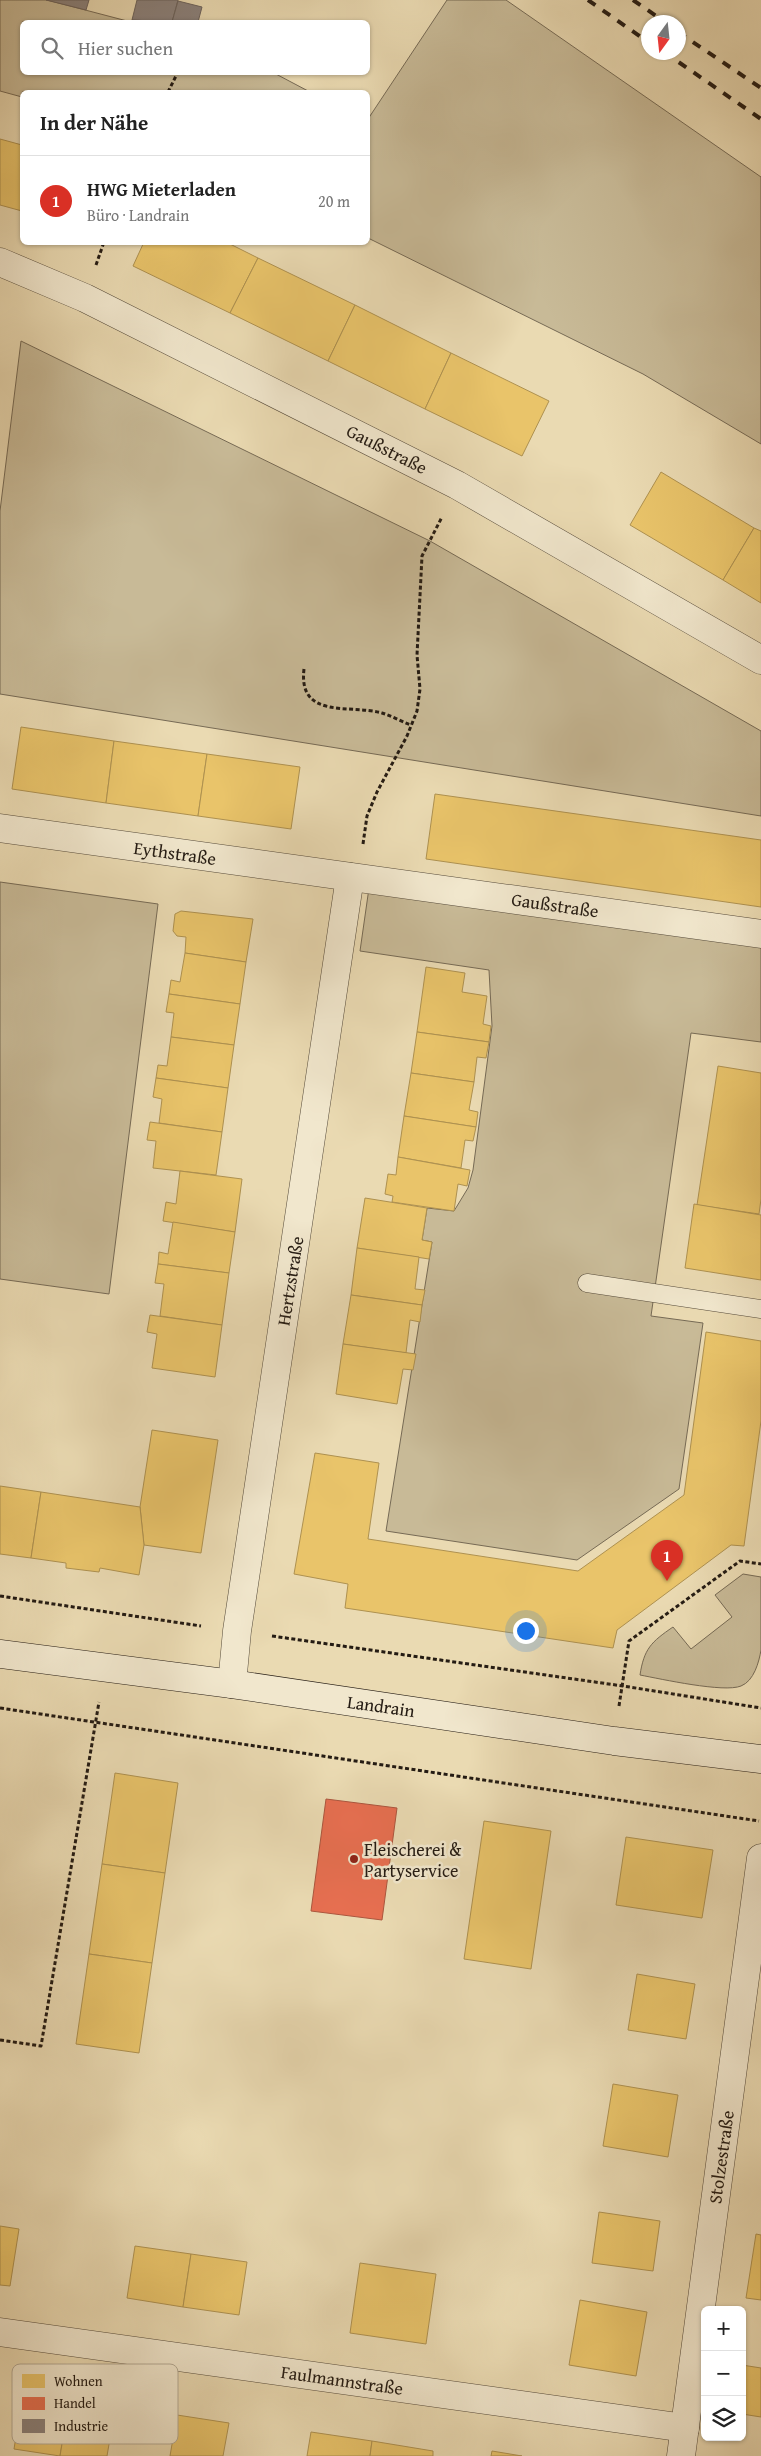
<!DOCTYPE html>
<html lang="de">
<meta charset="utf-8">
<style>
body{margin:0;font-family:"Gentium Book Plus",serif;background:#f2f2f2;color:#222}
.controls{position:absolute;right:15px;bottom:15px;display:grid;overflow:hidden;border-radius:8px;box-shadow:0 1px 4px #0004}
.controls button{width:45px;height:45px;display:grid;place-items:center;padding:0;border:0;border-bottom:1px solid #e0e0e0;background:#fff;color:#222;font:25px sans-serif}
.compass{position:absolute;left:641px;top:15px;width:45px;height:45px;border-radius:50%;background:#fff;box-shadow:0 1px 4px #0004;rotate:195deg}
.you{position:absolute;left:525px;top:1630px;width:18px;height:18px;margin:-12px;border:4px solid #fff;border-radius:50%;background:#1a73e8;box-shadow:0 0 0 8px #1a73e833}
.badge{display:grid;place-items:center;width:32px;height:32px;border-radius:50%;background:#d93025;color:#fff;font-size:16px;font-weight:700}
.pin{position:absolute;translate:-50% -41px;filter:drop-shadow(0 1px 2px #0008)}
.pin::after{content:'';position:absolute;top:26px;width:18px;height:15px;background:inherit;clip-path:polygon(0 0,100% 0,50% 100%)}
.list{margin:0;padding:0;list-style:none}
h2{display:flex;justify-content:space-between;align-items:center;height:65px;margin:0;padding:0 20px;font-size:21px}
h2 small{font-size:16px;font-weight:400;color:#767676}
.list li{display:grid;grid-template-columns:32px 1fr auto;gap:15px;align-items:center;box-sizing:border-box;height:90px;padding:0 20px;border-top:1px solid #e0e0e0}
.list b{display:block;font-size:19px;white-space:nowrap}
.list p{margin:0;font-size:16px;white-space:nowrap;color:#767676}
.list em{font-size:16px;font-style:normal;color:#767676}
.icon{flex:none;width:28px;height:28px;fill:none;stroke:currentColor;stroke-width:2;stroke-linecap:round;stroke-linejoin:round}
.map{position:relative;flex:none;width:761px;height:2456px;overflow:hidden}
.search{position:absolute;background:#fff;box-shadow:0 1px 4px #0004;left:20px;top:20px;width:350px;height:55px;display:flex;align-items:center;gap:12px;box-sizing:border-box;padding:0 18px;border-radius:8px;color:#767676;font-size:19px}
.panel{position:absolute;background:#fff;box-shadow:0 1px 4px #0004;left:20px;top:90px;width:350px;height:155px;border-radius:8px}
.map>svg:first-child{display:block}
</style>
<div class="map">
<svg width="761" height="2456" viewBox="0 0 761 2456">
<rect width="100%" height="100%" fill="#eadab2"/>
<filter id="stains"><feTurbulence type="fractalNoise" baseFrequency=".004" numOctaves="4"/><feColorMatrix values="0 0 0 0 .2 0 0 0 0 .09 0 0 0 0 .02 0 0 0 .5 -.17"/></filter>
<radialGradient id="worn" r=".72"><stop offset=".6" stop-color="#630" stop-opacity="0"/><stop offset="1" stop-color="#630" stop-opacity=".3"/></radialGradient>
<!-- green -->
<g fill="#c8ba97" stroke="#766a55">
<polygon points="0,0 47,0 131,22 22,22 22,72 274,73 310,92 22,92 22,97 0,91"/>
<polygon points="447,0 506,0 761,177 761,444 643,374 368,238 368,119"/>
<polygon points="21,341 430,541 761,731 761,816 0,694 0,511"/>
<polygon points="0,882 158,904 109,1294 0,1279"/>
<polygon points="369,888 761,944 761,1042 691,1033 651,1316 703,1323 679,1489 577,1560 386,1531 432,1242 422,1240 427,1208 454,1211 468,1188 473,1170 492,1026 489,970 360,951"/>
<path d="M743,1574L761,1577V1650C759,1662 754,1681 741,1686C724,1693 661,1679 640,1675C644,1649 651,1642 673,1627L691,1649L732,1617L715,1595Z"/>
</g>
<!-- homes -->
<g fill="#e9c46a" stroke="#ae9150">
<polygon points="0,139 22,145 22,211 0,205"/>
<polygon points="144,242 226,242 258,258 230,313 133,266"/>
<polygon points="258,258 355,305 328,361 230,313"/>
<polygon points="355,305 451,353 425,409 328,361"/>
<polygon points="451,353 549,401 522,456 425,409"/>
<polygon points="661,472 754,528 723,580 630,525"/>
<polygon points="754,528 761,531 761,603 723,580"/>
<polygon points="21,727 114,741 106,803 12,789"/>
<polygon points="114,741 207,754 198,816 106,803"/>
<polygon points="207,754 300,767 291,829 198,816"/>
<polygon points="435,794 761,840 761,907 426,859"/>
<polygon points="181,911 253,919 246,962 185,953 186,937 177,936 173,931 175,914"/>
<polygon points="185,953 246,962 240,1004 169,994 171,980 180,982"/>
<polygon points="426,967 465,973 462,992 487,996 483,1024 491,1026 489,1042 417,1032"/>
<polygon points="169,994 240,1004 234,1045 171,1037 174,1013 166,1012"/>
<polygon points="417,1032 489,1042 486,1058 477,1057 474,1082 411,1073"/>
<polygon points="171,1037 234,1045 228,1088 156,1078 158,1065 167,1066"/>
<polygon points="718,1066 761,1073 761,1199 759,1214 697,1205"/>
<polygon points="411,1073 474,1082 469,1110 478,1112 476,1127 404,1116"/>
<polygon points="156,1078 228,1088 222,1132 159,1123 162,1099 153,1097"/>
<polygon points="404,1116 476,1127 473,1141 465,1140 461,1168 398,1157"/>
<polygon points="150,1122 222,1132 216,1175 153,1168 156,1141 147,1140"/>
<polygon points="398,1157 470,1170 467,1186 458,1184 454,1211 392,1202 393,1196 385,1194 388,1174 396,1175"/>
<polygon points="180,1171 242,1179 235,1232 163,1221 166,1202 176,1204"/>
<polygon points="365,1198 427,1208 422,1240 432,1242 429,1259 357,1248"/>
<polygon points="694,1204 761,1215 761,1280 685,1268"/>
<polygon points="173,1222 235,1232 229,1273 158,1264 159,1252 168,1254"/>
<polygon points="357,1248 419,1257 415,1289 425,1290 422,1305 351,1295"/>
<polygon points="158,1264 229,1273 222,1325 160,1316 164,1284 155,1283"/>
<polygon points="351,1295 422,1305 420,1322 410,1320 406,1353 343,1344"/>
<polygon points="150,1315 222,1325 215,1377 152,1368 157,1334 147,1332"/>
<polygon points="706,1332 761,1341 761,1421 744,1546 731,1545 617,1630 613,1648 345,1608 348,1584 294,1574 315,1453 379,1463 368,1539 578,1571 684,1495"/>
<polygon points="343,1344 416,1354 413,1370 403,1369 397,1404 336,1394"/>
<polygon points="152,1430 218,1440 201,1553 144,1545 140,1507"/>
<polygon points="0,1486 41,1492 31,1558 0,1554"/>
<polygon points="41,1492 140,1507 144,1545 139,1575 100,1568 99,1572 66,1568 66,1563 31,1558"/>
<polygon points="115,1773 178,1783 165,1873 102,1864"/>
<polygon points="484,1821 551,1831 531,1969 464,1959"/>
<polygon points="626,1837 713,1850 702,1918 616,1905"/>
<polygon points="102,1864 165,1873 152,1963 89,1954"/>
<polygon points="89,1954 152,1963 139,2053 76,2044"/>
<polygon points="637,1974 695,1984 686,2039 628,2030"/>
<polygon points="613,2084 678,2095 668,2157 603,2146"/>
<polygon points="599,2212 660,2221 653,2271 592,2263"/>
<polygon points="0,2226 19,2229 10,2286 0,2285"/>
<polygon points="756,2234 761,2235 761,2300 746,2298"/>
<polygon points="135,2246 191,2254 183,2307 127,2298"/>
<polygon points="191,2254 247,2262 239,2315 183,2307"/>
<polygon points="360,2263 436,2274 426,2344 350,2333"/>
<polygon points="580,2300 647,2312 636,2376 569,2365"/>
<polygon points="742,2365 761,2368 761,2417 742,2414"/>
<polygon points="24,2388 70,2396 60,2456 14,2449"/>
<polygon points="70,2396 116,2403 107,2456 60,2456"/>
<polygon points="177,2415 229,2423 223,2456 170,2456"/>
<polygon points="311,2432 372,2441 370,2456 307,2456"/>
<polygon points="372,2441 433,2451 433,2456 370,2456"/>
<polygon points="492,2451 522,2456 491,2456"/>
</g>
<!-- shops -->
<polygon fill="#e76f51" stroke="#ac563e" points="326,1799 397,1808 382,1920 311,1911"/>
<!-- industry -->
<g fill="#8a817c" stroke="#6b625c">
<polygon points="46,0 89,0 86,10"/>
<polygon points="137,0 178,0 172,22 132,20"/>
<polygon points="178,1 202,7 198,22 172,22"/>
</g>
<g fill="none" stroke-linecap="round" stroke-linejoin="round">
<!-- lane casing -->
<g stroke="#564b3b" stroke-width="19">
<polyline id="lane" points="587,1283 761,1309"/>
</g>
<!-- street casing -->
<g stroke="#564b3b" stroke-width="29">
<g id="street">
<polyline points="0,262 85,298 457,485 761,660"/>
<polyline points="0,828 761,934"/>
<polyline points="232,1684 237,1631 350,877"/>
<polyline points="0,2332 685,2428"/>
<polyline points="681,2456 761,1858"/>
</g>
</g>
<!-- secondary casing -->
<g stroke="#241b13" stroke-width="29">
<polyline id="secondary" points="0,1654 232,1684 614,1741 761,1759"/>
</g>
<!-- path -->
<g stroke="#241b13" stroke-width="3" stroke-dasharray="4 2.5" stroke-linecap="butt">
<polyline points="168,92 178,72"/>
<polyline points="96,265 104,242"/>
<path d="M304,669C298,720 350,704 382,713C392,716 402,722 411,725"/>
<polyline points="363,844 367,816 377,792 407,736 417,711 420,689 417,655 422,556 442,517"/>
<polyline points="0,1596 201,1626"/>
<polyline points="272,1636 623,1686 761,1708"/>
<polyline points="619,1706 629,1641 740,1561 761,1564"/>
<polyline points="0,1708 759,1821"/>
<polyline points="0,2040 41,2046 99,1702"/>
</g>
<!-- lane -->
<use href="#lane" stroke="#f1e7cd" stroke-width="18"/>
<!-- street -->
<use href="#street" stroke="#f1e7cd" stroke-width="28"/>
<!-- secondary -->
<use href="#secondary" stroke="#f1e7cd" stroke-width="28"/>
<!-- rail -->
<g stroke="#241b13" stroke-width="4" stroke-dasharray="9 9" stroke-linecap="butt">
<polyline points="588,0 648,42"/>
<polyline points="633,0 665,22"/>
<polyline points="678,32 761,88"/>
<polyline points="664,52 761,119"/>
</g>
</g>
<!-- markers -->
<circle fill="#8f2418" stroke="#f1e7cd" stroke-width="2" cx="354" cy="1859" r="5"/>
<g text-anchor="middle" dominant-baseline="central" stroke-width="5" stroke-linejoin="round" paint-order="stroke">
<!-- street labels -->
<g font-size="18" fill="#241b13" stroke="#f1e7cd">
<text transform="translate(387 449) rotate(27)">Gaußstraße</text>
<text transform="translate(175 853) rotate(8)">Eythstraße</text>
<text transform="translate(555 905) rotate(8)">Gaußstraße</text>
<text transform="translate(290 1281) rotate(-81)">Hertzstraße</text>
<text transform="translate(381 1706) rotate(8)">Landrain</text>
<text transform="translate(721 2157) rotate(-82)">Stolzestraße</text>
<text transform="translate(342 2380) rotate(8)">Faulmannstraße</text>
</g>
<!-- poi labels -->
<g font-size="18" fill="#241b13" stroke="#f1e7cd" text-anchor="start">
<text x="364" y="1849">Fleischerei &amp;<tspan x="364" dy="21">Partyservice</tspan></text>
</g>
</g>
<!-- legend -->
<rect x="12" y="2364" width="166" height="80" rx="8" fill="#f1e7cd" stroke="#b4aa95" stroke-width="1"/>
<rect x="22" y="2374" width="23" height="14" fill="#e9c46a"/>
<rect x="22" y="2397" width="23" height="13" fill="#e76f51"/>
<rect x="22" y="2419" width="23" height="14" fill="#8a817c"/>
<g font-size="14" fill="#241b13">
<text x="54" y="2386">Wohnen</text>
<text x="54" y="2408">Handel</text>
<text x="54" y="2431">Industrie</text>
</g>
<rect width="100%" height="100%" filter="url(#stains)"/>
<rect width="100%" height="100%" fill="url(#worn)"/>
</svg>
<div class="controls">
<button>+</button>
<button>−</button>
<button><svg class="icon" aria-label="layers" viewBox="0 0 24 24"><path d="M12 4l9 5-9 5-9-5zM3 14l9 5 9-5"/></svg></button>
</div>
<svg class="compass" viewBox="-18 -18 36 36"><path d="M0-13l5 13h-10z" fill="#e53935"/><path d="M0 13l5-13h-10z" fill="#767676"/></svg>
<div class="you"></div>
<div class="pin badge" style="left:667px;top:1581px">1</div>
<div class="search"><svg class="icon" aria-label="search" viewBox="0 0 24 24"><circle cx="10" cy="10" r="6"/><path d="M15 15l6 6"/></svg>Hier suchen</div>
<section class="panel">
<h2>In der Nähe<small></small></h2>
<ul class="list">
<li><span class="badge">1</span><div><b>HWG Mieterladen</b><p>Büro · Landrain</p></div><em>20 m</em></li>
</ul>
</section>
</div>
